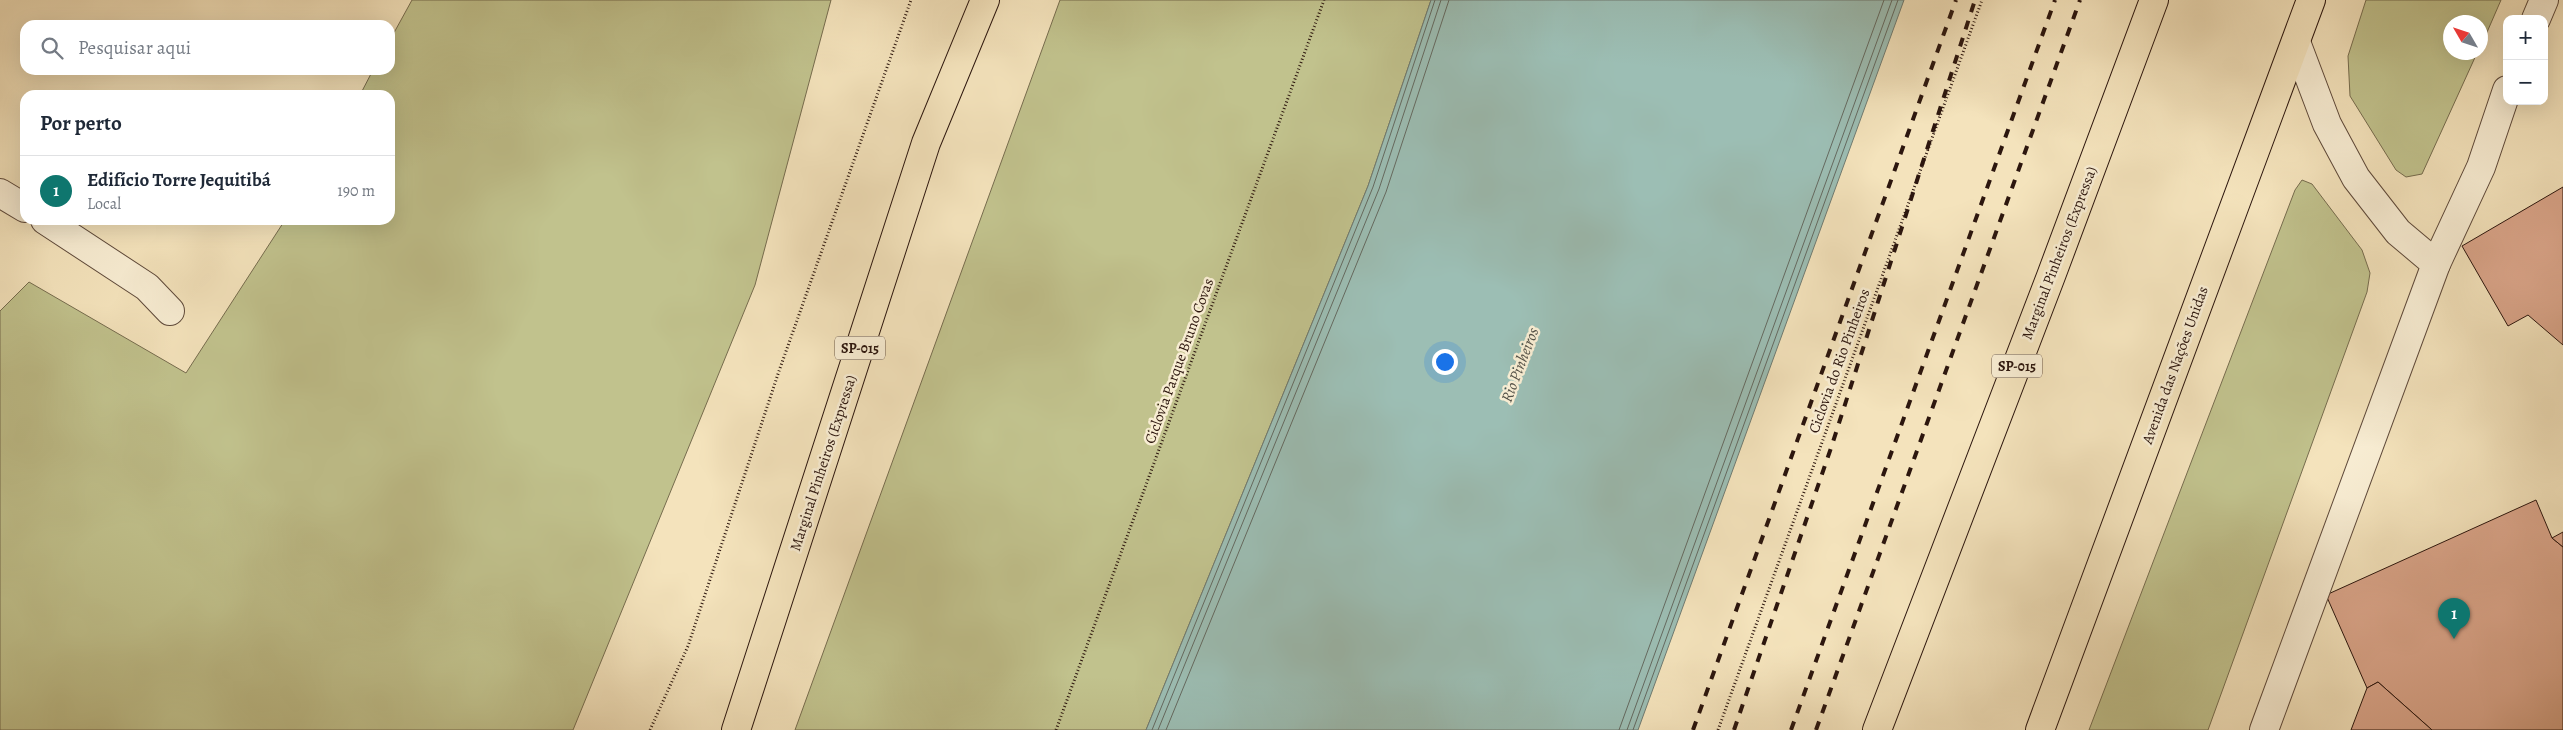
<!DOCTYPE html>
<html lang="pt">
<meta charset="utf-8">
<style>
body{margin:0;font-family:Alegreya,serif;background:#f2f2f3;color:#1f2937}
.controls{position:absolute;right:15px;top:15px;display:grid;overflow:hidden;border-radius:10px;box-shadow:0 5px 20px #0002}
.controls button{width:45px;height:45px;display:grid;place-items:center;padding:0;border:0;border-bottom:1px solid #e0e1e3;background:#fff;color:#1f2937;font:25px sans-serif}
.compass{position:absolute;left:2443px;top:15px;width:45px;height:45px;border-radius:50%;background:#fff;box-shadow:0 5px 20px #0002;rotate:309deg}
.you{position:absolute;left:1444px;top:361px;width:18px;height:18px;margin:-12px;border:4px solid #fff;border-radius:50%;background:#1a73e8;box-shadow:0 0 0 8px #1a73e833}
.badge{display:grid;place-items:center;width:32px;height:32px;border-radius:50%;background:#0f766e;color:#fff;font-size:16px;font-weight:700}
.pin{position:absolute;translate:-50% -41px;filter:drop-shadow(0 1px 2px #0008)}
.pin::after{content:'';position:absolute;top:26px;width:18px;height:15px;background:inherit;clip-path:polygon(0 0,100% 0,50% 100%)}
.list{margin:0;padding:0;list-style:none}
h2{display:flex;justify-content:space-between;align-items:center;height:65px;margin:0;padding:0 20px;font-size:21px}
h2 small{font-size:16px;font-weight:400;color:#747a83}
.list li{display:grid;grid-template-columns:32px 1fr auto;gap:15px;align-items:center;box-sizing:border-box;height:70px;padding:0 20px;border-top:1px solid #e0e1e3}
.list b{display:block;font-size:19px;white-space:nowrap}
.list p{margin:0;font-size:16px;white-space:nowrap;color:#747a83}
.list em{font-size:16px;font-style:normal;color:#747a83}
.icon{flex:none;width:28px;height:28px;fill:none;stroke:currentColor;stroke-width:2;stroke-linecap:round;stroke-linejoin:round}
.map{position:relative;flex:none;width:2563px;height:730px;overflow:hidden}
.search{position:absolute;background:#fff;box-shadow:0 5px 20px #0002;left:20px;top:20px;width:375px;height:55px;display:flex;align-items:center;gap:12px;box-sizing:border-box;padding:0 18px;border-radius:15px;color:#747a83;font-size:19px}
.panel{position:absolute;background:#fff;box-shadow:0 5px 20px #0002;left:20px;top:90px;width:375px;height:135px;border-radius:15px}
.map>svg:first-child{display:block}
</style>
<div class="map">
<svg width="2563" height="730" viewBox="0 0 2563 730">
<rect width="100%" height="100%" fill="#f4e3bc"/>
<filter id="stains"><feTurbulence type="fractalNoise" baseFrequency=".004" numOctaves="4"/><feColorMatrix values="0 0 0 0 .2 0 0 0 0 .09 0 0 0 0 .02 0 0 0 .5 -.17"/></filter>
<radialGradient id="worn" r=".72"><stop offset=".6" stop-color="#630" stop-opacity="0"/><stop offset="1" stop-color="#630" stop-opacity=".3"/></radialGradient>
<!-- green -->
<g fill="#c1c28d" stroke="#766c4e">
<polygon points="412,0 831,0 755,285 573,730 0,730 0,311 29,282 186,373 285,220 390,220 390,95 360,95 373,70 390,70 390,40"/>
<polygon points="1060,0 1431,0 1368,186 1146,730 795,730"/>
<polygon points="2366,0 2501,0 2481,46 2480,22 2450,22 2450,52 2477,53 2422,174 2406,177 2396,170 2350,96 2348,56"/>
<polygon points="2302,180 2312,184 2362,250 2370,273 2367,292 2208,730 2089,730 2295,190"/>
</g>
<!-- water -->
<polygon fill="#9cbeb4" stroke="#6f7b72" points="1431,0 1904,0 1638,730 1146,730 1368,186"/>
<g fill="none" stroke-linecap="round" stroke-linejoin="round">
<!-- shore -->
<g stroke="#646a61" stroke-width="1">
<polyline points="1152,730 1373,187 1435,0"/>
<polyline points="1158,730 1379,189 1441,0"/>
<polyline points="1166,730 1386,192 1449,0"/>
<polyline points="1619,730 1884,0"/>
<polyline points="1627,730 1892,0"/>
<polyline points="1633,730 1898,0"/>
</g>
</g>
<!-- building -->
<g fill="#daa58a" stroke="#2c160e">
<polygon points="2563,187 2563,345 2528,315 2508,326 2462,246"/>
<polygon points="2536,500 2552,538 2563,547 2563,730 2432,730 2378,682 2367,688 2326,595"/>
<polygon points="2563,532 2563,547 2552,538"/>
<polygon points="2378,682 2432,730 2351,730 2367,688"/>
</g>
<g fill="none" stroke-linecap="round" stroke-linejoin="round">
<!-- minor casing -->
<g stroke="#5e493a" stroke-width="30">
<g id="minor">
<polyline points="2536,19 2544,0"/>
<polyline points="0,193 25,208"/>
<polyline points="45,220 147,287 170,311"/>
<polyline points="2436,264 2481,167 2507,90"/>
<polyline points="2264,730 2436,264 2398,232 2356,178 2327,124 2296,42"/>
</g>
</g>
<!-- highway casing -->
<g stroke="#2c160e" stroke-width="30">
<g id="highway">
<polyline points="736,730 926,143 985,0"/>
<polyline points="1877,730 2051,276 2154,0"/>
<polyline points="2040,730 2311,0"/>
</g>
</g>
<!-- path -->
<g stroke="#2c160e" stroke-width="3" stroke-dasharray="1 2.5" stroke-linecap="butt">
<polyline points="650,730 688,646 779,371 911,0"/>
<polyline points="1056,730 1324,0"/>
<polyline points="1718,730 1982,0"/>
</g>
<!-- minor -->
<use href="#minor" stroke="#f8edd3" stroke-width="28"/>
<!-- highway -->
<use href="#highway" stroke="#f4e3bc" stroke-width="28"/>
<!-- rail -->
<g stroke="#2c160e" stroke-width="4" stroke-dasharray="9 9" stroke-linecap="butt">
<polyline points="1693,730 1956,0"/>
<polyline points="1734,730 1831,448 1975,0"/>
<polyline points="1791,730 2055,0"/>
<polyline points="1816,730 2080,0"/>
</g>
</g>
<g text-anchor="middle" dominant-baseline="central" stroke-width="5" stroke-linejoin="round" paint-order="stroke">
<!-- shield labels -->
<g fill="#f8edd3" stroke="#695649" stroke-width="1">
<rect x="835" y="336.5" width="50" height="23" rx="4"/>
<rect x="1992" y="354.5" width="50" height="23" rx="4"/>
</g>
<g font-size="14" font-weight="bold" fill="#2c160e">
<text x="860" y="348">SP-015</text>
<text x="2017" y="366">SP-015</text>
</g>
<!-- street labels -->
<g font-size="15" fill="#2c160e" stroke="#f8edd3">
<text transform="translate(2059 253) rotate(-69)">Marginal Pinheiros (Expressa)</text>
<text transform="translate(1179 361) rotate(-70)">Ciclovia Parque Bruno Covas</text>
<text transform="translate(1839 361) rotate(-70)">Ciclovia do Rio Pinheiros</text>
<text transform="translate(2175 365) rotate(-70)">Avenida das Nações Unidas</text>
<text transform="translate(823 463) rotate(-72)">Marginal Pinheiros (Expressa)</text>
</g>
<!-- water labels -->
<g font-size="16" font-style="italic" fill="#535148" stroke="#f8edd3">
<text transform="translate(1520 365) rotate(-69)">Rio Pinheiros</text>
</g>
</g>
<rect width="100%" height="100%" filter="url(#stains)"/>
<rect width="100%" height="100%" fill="url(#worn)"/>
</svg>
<div class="controls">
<button>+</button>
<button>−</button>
</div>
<svg class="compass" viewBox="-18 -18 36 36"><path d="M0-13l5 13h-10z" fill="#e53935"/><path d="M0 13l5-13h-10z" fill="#747a83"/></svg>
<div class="you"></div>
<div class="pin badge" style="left:2454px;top:639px">1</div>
<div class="search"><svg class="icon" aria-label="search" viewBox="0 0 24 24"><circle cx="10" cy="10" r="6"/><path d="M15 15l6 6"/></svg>Pesquisar aqui</div>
<section class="panel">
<h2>Por perto<small></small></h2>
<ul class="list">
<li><span class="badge">1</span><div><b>Edifício Torre Jequitibá</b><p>Local</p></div><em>190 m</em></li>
</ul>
</section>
</div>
